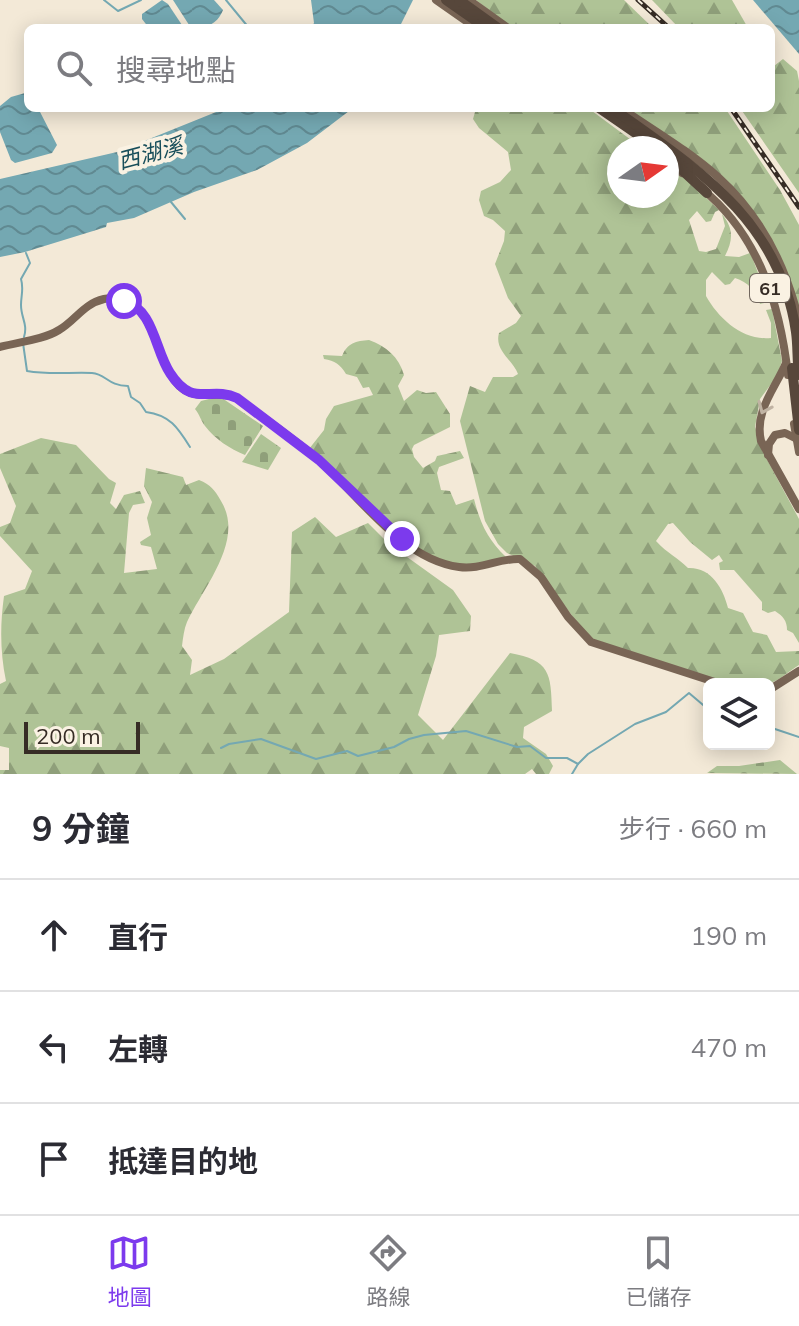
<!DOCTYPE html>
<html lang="zh-TW">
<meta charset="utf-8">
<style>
body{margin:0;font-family:Mulish,"Noto Sans TC",sans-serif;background:#f2f2f3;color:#2b2b33}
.controls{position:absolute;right:24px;bottom:24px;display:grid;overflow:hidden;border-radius:12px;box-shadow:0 4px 20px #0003}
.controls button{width:72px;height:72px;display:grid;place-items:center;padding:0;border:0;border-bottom:2px solid #e1e1e2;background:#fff;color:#2b2b33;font:40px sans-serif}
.compass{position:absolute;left:607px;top:136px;width:72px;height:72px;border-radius:50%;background:#fff;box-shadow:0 4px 20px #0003;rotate:76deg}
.scale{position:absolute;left:24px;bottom:20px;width:116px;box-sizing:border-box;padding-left:8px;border:4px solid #362c25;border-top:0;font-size:22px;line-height:28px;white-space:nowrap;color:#362c25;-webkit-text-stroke:6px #faf2e3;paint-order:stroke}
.stop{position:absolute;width:24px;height:24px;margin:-18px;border:6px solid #7c3aed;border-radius:50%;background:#fff}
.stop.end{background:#7c3aed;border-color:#fff;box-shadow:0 2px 8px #0008}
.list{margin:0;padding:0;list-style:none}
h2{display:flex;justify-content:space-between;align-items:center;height:104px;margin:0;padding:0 32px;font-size:34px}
h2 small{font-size:26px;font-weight:400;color:#7c7c81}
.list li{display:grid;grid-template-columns:52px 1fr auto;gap:24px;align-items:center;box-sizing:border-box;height:112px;padding:0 32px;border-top:2px solid #e1e1e2}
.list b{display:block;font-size:30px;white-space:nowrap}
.list em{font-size:26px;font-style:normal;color:#7c7c81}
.icon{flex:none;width:44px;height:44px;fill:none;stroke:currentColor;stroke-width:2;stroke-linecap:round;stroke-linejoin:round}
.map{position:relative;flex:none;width:799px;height:774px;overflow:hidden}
.search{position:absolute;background:#fff;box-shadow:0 4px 20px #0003;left:24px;right:24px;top:24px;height:88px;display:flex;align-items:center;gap:20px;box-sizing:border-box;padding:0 28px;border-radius:12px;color:#7c7c81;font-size:30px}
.sheet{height:440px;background:#fff}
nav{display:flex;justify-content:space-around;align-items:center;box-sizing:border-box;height:112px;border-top:2px solid #e1e1e2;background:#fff;font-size:22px;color:#7c7c81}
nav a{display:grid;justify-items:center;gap:4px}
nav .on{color:#7c3aed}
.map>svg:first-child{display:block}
</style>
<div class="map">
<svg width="799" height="774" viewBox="0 0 799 774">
<defs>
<pattern id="forest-firs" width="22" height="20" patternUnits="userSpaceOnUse" patternTransform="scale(2)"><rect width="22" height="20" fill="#afc396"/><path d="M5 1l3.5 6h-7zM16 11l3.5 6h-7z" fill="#8f9f7a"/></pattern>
<pattern id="cemetery-stones" width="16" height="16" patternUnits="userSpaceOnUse" patternTransform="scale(2)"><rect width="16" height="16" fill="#afc396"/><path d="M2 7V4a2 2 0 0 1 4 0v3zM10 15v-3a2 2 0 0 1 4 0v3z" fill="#8f9f7a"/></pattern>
<pattern id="water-waves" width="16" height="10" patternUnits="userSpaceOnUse" patternTransform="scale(2)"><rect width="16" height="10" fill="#74a8b2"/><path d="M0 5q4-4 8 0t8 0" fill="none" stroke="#608991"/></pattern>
</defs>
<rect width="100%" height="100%" fill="#f3e9d7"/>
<!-- forest -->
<g fill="url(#forest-firs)">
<polygon points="476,0 624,0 653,28 511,28"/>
<polygon points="652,0 732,0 748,28 679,28"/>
<polygon points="783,59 797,71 799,81 799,193 740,108 771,108 771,64 774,66"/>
<path d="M490,108H588L642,148H619V196H667V164L677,170L719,210L715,212L711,221L706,222L697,211L689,220L699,251L706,252L716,249L725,226L722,214C734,229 733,240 725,256L739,257L750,253L752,257L769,302L760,304C756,291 748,282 735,278L730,284L725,285L712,272L706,280V296C719,319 743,341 771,338V323L766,310L772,309L782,361L777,376L760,399L755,427L763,452L799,519V643L793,633L787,630C787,621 783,616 775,611L768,613L762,610V602L734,570H720L719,563L723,561L719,555L712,560L690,542L673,523L668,524L656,541C668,554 677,557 688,568C711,567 723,588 728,608L743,613L753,632L767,635L776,652L799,651V665C789,671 778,682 767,684C725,691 639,656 597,643L582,629L535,566L507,553L498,544L485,521L460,421L470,386L485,392L493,377H513L518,374C513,360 494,351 499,333L516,323L521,316L508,298L495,264L504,241L505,231L493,220L484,216L479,200L481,191L500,182L511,170L508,152L479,128L473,119L475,112H487Z"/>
<polygon points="627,108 725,108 780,190 799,225 799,309 734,189"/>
<path d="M369,340C386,346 399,357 404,375L398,386L404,401L417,390L426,393L436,392L450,414V427L414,445L412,449L414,457L423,468L435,461L437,456L460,451L464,458L439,467L437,473L441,490L450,491L456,505L474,499C480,523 488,540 506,557C492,560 471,569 458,567C414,559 341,480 309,449L324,430L326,419L334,406L373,395L369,387L363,388L357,377L346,374C340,364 335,361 324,359L323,355L342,356C347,343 356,341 369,340Z"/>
<path d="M41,438L76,445L109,479L116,483L110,503L116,509L124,495L140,491L145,503L133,505L129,513L124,573L157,569L151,547L141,545L140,542L151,535L147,518L152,502L144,486L146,468L183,477L186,485L199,480C211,485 214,489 221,501C245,540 204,586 187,622C184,629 183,638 182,646L192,660L190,675L224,659L289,612L292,532L315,517L336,537L368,523L389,544L453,590L471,616L470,631L439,635L436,656L418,715L443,740L510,653C550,660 551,673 552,711L524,727L523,738L546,754L553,766L549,774H536L532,769L525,774H0V770H9V748L0,746V684L6,681C0,652 0,625 4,596L25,589L32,571L0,536V527L10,523L16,506L0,468V454Z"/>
</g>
<!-- cemetery -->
<g fill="url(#cemetery-stones)">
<path d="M213,398H222L263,426L245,455C230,449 215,439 205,426C201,421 200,415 195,409L201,401Z"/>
<polygon points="261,434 281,448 268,470 242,462"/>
<polygon points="780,760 797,774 707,773 717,766 739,766"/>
</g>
<!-- water -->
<g fill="url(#water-waves)">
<polygon points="162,0 168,4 184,28 149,28 142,19 142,14"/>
<path d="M173,0H214L223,10C217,25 206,28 191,28Z"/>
<polygon points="311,0 413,0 399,28 311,28 314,23"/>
<polygon points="753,0 799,0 799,54"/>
<polygon points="25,93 28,95 28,108 38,108 57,145 52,153 15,163 11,160 0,132 0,106 11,97"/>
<polygon points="226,108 353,108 307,143 257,170 194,192 134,218 107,223 106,227 25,252 0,257 0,179 117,152"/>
</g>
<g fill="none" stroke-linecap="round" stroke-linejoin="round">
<!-- stream -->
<g stroke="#74a8b2" stroke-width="2">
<polyline points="104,0 118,11 141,0"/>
<polyline points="226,0 249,28"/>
<polyline points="171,202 185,219"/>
<path d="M24,337C28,324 21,318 21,305C21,295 24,289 21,279L30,263L26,253"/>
<path d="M23,343L27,371C50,375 70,372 92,373C106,374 108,386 128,386L131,397L140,403L146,412C170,415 178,428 190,447"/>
<polyline points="769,727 799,737"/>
<polyline points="221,748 229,744 261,739 316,759 347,751 358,756 394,747 409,739 424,735 466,731 517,747 530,746 546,758 567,758 578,764"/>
<polyline points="572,774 578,764 588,754 635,724 666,712 689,693 709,710"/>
</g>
<!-- major -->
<g stroke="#796555" stroke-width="8">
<polyline points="436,0 476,28"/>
<polyline points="469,0 508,28"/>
<path d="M621,108C653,130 689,151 718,177C760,215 786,266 799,321"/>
<polyline points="667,162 682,173"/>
<path d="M702,189C759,235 780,305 788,375"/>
<path d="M0,347C18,342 43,340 59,330C76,320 83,304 104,299C158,288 152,366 183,389C200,401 219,390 237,398C264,418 294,439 320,461C360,497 403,560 459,567C481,570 499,558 520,559L541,577L568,617L591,642L721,684"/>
<path d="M786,363C775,389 754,411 761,441L799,509"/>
<polyline points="794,424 799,452"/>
<polyline points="768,455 769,444 775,435 785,433 797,439"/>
<polyline points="769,690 799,671"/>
</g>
<!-- highway -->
<g stroke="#57473b" stroke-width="10">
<polyline points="446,0 486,28"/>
<polyline points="459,0 498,28"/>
<polyline points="599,108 657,148"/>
<path d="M612,108C696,168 780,220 796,332C798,346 797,361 799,375"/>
<polyline points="667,155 688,170"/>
<polyline points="681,169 707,193"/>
<polyline points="792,368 799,430"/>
</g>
<!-- rail casing -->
<g stroke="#362c25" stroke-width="5">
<g id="rail">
<polyline points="638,0 669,28"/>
<polyline points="731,108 799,207"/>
</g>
</g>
<!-- rail -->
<use href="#rail" stroke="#faf2e3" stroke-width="2" stroke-dasharray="6" stroke-linecap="butt"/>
</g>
<!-- one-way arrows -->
<defs><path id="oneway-chevron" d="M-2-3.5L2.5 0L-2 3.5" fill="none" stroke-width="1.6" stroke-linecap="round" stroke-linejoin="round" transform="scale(2)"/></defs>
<use stroke="#c0b3a3" href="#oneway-chevron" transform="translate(764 408) rotate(113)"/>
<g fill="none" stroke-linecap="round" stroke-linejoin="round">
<!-- route -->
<path stroke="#7c3aed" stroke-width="10" d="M124,301C154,309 155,351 170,373C193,409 210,385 237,398L319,460L402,539"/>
</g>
<g text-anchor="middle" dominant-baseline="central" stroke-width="8" stroke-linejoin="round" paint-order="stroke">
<!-- shield labels -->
<rect fill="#faf2e3" stroke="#71675e" stroke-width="2" x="750" y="274" width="40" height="28" rx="6"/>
<g font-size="18" font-weight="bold" fill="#362c25">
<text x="770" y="288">61</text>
</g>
<!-- water labels -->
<g font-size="22" font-style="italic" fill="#184e5a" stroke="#faf2e3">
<text transform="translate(150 153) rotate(-15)">西湖溪</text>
</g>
</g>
</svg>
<div class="controls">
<button><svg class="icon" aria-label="layers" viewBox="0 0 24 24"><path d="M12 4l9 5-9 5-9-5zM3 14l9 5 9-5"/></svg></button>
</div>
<svg class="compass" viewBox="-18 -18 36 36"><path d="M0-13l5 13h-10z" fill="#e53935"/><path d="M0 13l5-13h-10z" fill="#7c7c81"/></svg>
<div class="scale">200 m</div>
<div class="stop" style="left:124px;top:301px"></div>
<div class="stop end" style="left:402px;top:539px"></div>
<div class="search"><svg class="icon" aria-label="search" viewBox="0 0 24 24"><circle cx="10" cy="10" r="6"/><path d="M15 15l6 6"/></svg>搜尋地點</div>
</div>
<section class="sheet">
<h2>9 分鐘<small>步行 · 660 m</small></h2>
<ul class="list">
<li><svg class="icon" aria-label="ahead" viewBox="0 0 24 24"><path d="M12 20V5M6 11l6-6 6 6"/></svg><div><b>直行</b></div><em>190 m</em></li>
<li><svg class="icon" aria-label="left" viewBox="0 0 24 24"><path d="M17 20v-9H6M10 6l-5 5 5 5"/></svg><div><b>左轉</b></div><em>470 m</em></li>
<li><svg class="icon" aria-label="arrive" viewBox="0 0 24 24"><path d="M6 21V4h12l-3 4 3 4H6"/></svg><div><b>抵達目的地</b></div></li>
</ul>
</section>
<nav>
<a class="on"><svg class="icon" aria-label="map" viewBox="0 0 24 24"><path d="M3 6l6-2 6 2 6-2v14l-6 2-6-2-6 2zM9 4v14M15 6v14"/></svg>地圖</a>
<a><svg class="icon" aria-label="directions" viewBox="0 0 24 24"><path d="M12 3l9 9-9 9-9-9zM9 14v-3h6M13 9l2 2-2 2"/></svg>路線</a>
<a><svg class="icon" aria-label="saved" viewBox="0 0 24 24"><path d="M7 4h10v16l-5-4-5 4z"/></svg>已儲存</a>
</nav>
